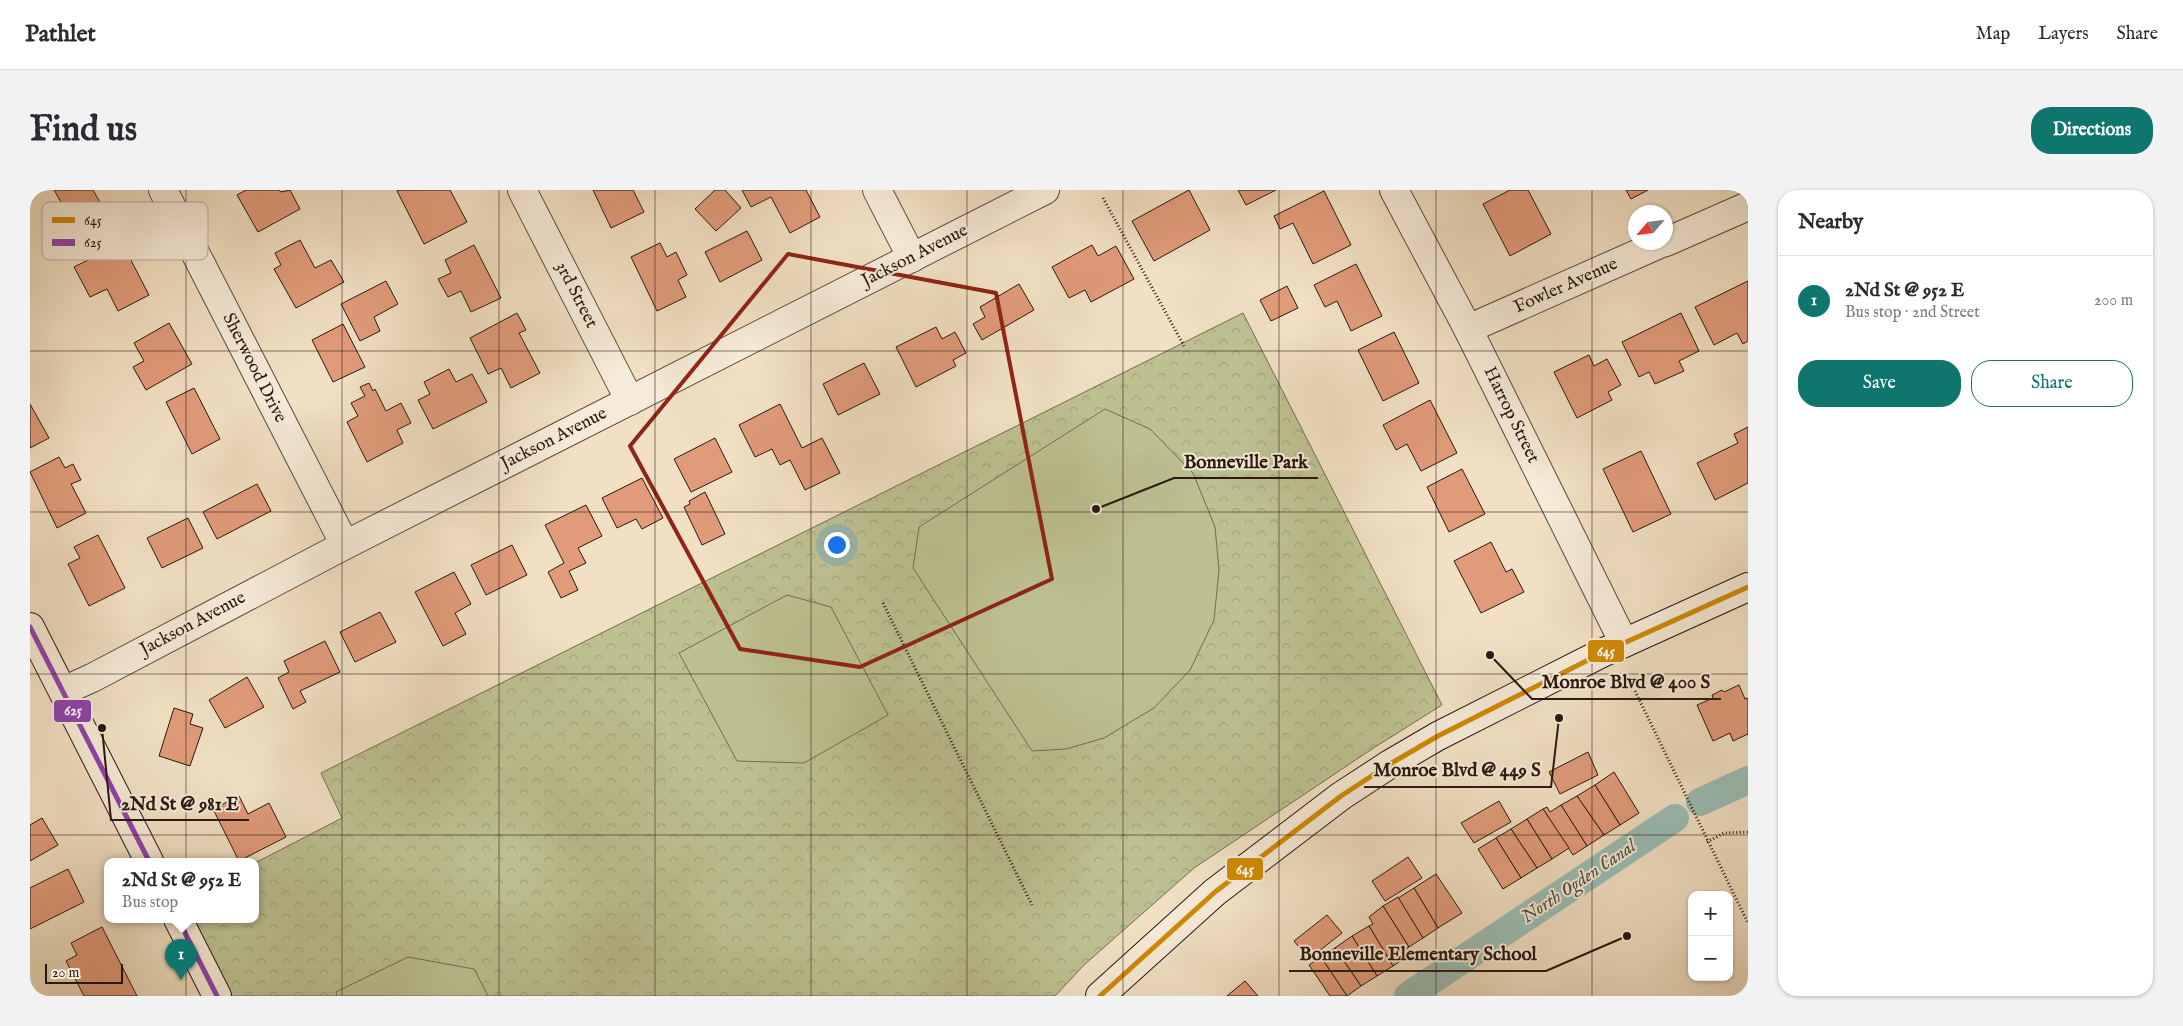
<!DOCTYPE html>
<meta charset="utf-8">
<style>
body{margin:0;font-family:"IM FELL English",serif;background:#f2f2f3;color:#2b2b33}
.controls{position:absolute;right:15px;bottom:15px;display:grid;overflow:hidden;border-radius:10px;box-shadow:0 1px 4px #0004}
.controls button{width:45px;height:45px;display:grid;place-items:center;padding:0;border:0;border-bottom:1px solid #e1e1e2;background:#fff;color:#2b2b33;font:25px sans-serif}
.compass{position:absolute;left:1598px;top:15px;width:45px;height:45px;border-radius:50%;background:#fff;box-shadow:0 1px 4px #0004;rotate:242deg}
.scale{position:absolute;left:15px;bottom:12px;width:78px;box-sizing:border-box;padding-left:5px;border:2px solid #281810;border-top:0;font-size:14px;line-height:18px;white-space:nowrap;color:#281810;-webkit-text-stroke:4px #f6ebd8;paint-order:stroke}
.you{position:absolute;left:806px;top:354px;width:18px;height:18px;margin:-12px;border:4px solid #fff;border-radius:50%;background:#1a73e8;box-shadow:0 0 0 8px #1a73e833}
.badge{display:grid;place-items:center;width:32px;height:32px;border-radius:50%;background:#0f766e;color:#fff;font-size:16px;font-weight:700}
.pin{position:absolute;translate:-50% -41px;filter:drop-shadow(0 1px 2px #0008)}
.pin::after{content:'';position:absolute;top:26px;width:18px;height:15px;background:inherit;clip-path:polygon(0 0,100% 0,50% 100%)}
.popup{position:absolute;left:74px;top:668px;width:155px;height:65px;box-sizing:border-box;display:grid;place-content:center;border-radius:10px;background:#fff;filter:drop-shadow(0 1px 4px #0005);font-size:16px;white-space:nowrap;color:#7c7c81}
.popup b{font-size:19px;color:#2b2b33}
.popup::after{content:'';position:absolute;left:50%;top:100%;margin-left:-10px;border:10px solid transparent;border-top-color:#fff}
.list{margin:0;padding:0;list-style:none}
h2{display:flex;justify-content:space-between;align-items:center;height:65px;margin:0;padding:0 20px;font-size:21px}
h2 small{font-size:16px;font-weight:400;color:#7c7c81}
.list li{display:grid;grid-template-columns:32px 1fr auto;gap:15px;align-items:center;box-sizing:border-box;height:90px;padding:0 20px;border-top:1px solid #e1e1e2}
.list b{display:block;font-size:19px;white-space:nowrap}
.list p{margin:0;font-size:16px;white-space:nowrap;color:#7c7c81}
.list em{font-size:16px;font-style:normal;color:#7c7c81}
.actions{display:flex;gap:10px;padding:15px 20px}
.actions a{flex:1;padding:11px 0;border:1px solid #0f766e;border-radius:20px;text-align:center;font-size:18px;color:#0f766e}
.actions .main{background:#0f766e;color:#fff}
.map{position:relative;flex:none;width:1718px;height:806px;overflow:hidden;border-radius:20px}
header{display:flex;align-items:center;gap:30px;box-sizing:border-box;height:70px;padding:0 25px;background:#fff;border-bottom:1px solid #e1e1e2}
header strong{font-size:24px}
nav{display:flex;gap:28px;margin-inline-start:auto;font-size:18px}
.intro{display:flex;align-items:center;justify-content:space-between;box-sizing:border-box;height:120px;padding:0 30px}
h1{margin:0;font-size:35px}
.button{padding:12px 22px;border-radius:20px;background:#0f766e;color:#fff;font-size:18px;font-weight:700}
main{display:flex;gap:30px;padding:0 30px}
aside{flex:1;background:#fff;border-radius:20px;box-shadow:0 1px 4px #0004}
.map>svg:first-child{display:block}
</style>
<header>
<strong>Pathlet</strong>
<nav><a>Map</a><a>Layers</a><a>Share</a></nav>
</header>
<div class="intro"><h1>Find us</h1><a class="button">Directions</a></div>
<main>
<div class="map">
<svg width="1718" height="806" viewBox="0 0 1718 806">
<defs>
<pattern id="park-crowns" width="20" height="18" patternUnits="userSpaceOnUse" patternTransform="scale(1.25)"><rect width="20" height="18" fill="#bdc192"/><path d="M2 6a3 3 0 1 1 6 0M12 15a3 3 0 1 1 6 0" fill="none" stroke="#a2a57d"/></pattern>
</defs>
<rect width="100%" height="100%" fill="#f1e0c3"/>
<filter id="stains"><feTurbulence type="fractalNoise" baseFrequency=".004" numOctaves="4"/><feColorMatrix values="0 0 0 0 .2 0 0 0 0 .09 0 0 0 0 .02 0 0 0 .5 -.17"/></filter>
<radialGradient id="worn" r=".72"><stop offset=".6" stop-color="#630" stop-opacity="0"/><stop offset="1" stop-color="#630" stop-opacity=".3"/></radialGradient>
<!-- park -->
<polygon fill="url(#park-crowns)" stroke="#726c51" points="1213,123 1412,515 1345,557 1164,678 1054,775 1025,806 199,806 160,729 225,729 225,673 312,628 291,583"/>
<!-- garden -->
<g fill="#bdc192" stroke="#726c51">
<polygon points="1075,219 1120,239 1163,283 1185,337 1189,380 1184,430 1160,480 1124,518 1074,548 1036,559 1002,561 883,378 889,337"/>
<polygon points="757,405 801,417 858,525 774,573 707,571 649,463"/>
<polygon points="378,767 444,779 458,806 307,806 306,802"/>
</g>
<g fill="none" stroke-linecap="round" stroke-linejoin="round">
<!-- canal -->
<g stroke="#9bbdb5" stroke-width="28">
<polyline points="1670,612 1718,590"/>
<polyline points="1378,806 1645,628"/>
</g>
</g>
<!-- building -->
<g fill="#e19b7a" stroke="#281810">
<polygon points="24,0 63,0 82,33 53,50"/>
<polygon points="216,0 249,0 251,2 260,0 270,19 228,42 207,5"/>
<polygon points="370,0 420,0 437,32 394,54 367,1"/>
<polygon points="563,0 603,0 614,22 581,38"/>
<polygon points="685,0 695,0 711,18 686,41 665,19"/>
<polygon points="712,0 776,0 790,27 760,43 741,7 721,17"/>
<polygon points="1159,0 1180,40 1124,71 1102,31"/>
<polygon points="1208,0 1246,0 1216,15"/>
<polygon points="1480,0 1498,0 1521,44 1480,66 1453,14"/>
<polygon points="1596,0 1618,0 1601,9"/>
<polygon points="1294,1 1321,55 1283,74 1263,33 1250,39 1244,26"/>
<polygon points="717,41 732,70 690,92 675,62"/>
<polygon points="270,50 285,78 301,70 314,92 266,118 244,79 251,75 245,63"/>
<polygon points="92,53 119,105 88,121 77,99 60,107 44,77"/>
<polygon points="630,53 637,67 646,62 657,85 648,90 656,107 627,121 601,67"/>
<polygon points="444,55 471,108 441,122 431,101 418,107 408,89 421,83 415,70"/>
<polygon points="1062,55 1068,66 1086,56 1104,89 1061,112 1055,100 1039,108 1022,77"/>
<polygon points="1326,74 1352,126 1321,141 1307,111 1295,117 1284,95"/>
<polygon points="356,91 368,114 344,127 350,141 330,151 311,114"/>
<polygon points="1718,91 1718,151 1713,154 1707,143 1684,155 1665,117"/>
<polygon points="989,94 1004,120 952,150 943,134 955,127 950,117"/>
<polygon points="1257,96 1268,118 1241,131 1230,110"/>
<polygon points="487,123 496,140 489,143 510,183 481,198 471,178 458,184 440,148"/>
<polygon points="1651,123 1669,161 1649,171 1654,181 1625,194 1619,182 1609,187 1592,152"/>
<polygon points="139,133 162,174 116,200 103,177 114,171 104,153"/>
<polygon points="313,134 335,177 303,192 282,150"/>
<polygon points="906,137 912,149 925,142 936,163 923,170 926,176 886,197 866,157"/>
<polygon points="1364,142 1389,193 1353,211 1328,160"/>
<polygon points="1559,165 1564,176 1577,169 1591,195 1578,202 1582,210 1547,228 1524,182"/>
<polygon points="834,173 850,204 808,225 793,194"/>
<polygon points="419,179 426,192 442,184 457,212 403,239 388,210 400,204 394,192"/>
<polygon points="339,193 343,201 345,199 356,221 371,213 381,233 367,240 373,253 337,272 317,232 328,226 321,213 335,206 330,197"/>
<polygon points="164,198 190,249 162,264 136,212"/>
<polygon points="1400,210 1427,263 1391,281 1377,254 1366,260 1353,235"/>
<polygon points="0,214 19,248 0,258"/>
<polygon points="750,214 772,258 792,248 810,283 775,300 760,270 750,275 742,259 725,267 709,235"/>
<polygon points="1718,237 1718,293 1685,310 1667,273 1708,253 1704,244"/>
<polygon points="685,248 702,282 661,302 644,269"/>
<polygon points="1611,261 1641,324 1603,342 1573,279"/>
<polygon points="29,267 35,278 43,274 51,290 41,294 56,323 27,338 0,282"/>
<polygon points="1432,279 1455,324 1419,342 1397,297"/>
<polygon points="612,288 633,328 612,339 606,329 587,338 572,308"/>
<polygon points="227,294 241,321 187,349 173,322"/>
<polygon points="675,302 695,344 672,355 654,317 660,314 659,311"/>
<polygon points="556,315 572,346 548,358 556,373 539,381 548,400 531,408 518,382 534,373 515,335"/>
<polygon points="158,328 173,358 132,378 117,348"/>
<polygon points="68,345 95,398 59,416 38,374 50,368 44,357"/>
<polygon points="1461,352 1476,382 1482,379 1494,402 1451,423 1424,371"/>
<polygon points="482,355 497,385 456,405 441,375"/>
<polygon points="424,382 441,414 425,423 436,444 413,456 385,402"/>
<polygon points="350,422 366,452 325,472 310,442"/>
<polygon points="295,451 310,482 270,501 276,512 263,519 248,488 259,482 254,471"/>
<polygon points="217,487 234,517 195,538 179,510"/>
<polygon points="1709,495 1715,509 1718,508 1718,544 1703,551 1700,543 1683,551 1667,515 1683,508 1682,505 1692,500 1694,502"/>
<polygon points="144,518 163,524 160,534 173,538 160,576 129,566"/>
<polygon points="1558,562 1568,585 1530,604 1519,582"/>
<polygon points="1584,582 1609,623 1590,635 1565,595"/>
<polygon points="1565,595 1590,635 1574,645 1547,606"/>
<polygon points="209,606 218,624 239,613 256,647 209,671 183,619"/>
<polygon points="1547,606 1574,645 1557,656 1531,615"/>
<polygon points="1469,611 1481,632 1444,653 1431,633"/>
<polygon points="1531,615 1557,656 1543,665 1513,619 1517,617 1520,622"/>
<polygon points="1513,619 1539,658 1522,669 1497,629"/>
<polygon points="12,628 28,655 0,671 0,635"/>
<polygon points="1497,629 1522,669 1507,678 1481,639"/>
<polygon points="1481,639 1507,678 1491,688 1466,648"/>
<polygon points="1466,648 1491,688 1473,699 1448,659"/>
<polygon points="1378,667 1392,688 1355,711 1342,691"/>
<polygon points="38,679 54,712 0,739 0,698"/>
<polygon points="1406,684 1432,723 1408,738 1384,698"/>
<polygon points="1384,698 1408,738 1393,748 1368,708"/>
<polygon points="1368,707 1393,748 1379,757 1353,716"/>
<polygon points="1353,716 1379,757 1369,764 1372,770 1363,776 1339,736 1343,734 1339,727"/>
<polygon points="1297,725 1312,743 1279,769 1264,751"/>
<polygon points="1339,736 1363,776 1347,786 1322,746"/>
<polygon points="72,737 107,806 54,806 36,771 47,765 41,753"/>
<polygon points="1322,746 1347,786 1331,796 1305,758"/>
<polygon points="1305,758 1331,796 1317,806 1291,767"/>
<polygon points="1291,767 1317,806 1300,806 1279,775"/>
<polygon points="1215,791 1228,806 1197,806"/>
</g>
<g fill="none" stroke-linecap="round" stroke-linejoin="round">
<!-- street casing -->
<g stroke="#5a4a3d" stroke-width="30">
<g id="street">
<polyline points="133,0 315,355"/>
<polyline points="492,0 600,211"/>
<polyline points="847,0 882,68"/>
<polyline points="1364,0 1438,139 1594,453"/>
<polyline points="1636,52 1718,16"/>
<polyline points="1438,139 1634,52"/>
<polyline points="33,501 62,488 315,355 1015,0"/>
</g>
</g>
<!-- secondary casing -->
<g stroke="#281810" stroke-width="30">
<g id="secondary">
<polyline points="0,437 119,671"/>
<polyline points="148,729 187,806"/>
<polyline points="1070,806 1185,702 1311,606 1360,574 1408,546 1572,463 1718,397"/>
</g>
</g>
<!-- path -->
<g stroke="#281810" stroke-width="3" stroke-dasharray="1 2.5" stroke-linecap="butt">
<polyline points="1073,8 1154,156"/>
<polyline points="853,413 1002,715"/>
<polyline points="1605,501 1718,733"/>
<polyline points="1677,652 1694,643 1718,642"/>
</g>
<!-- street -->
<use href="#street" stroke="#f6ebd8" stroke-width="28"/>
<!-- secondary -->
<use href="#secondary" stroke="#f6ebd8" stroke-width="28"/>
<!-- bus-1 casing -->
<g stroke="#f6ebd8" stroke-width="9">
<polyline id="bus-1" points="1070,806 1185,702 1311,606 1360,574 1408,546 1572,463 1718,397"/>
</g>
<!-- bus-2 casing -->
<g stroke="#f6ebd8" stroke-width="9">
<g id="bus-2">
<polyline points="0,437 119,671"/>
<polyline points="148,729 187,806"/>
</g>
</g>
<!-- bus-1 -->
<use href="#bus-1" stroke="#ce8a03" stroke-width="5"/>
<!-- bus-2 -->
<use href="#bus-2" stroke="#8e44ad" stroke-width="5"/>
</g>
<!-- marked area -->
<path fill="none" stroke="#8f2418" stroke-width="4" stroke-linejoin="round" d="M758,64L966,103L1022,389L830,477L710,459L600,256Z"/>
<!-- grid -->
<path fill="none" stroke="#281810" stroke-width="1" stroke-opacity="0.55" d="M156,0V806M312,0V806M469,0V806M625,0V806M781,0V806M937,0V806M1093,0V806M1249,0V806M1406,0V806M1562,0V806M0,161H1718M0,322H1718M0,484H1718M0,645H1718"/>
<g text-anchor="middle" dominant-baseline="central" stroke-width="4" stroke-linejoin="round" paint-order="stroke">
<!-- street labels -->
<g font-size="18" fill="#281810" stroke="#f6ebd8">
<text transform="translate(885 66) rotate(-27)">Jackson Avenue</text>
<text transform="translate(1536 96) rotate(-24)">Fowler Avenue</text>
<text transform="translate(546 105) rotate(63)">3rd Street</text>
<text transform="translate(224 178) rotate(63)">Sherwood Drive</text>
<text transform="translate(1481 225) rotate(64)">Harrop Street</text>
<text transform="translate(524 249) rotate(-27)">Jackson Avenue</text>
<text transform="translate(163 434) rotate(-28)">Jackson Avenue</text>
</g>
<!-- water labels -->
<g font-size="19" font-style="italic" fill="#50524a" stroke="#f6ebd8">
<text transform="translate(1549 692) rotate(-34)">North Ogden Canal</text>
</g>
</g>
<!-- legend -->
<rect x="12" y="12" width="166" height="58" rx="8" fill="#f6ebd8" stroke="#b8ac9c" stroke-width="1"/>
<rect x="22" y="27" width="23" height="6" fill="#ce8a03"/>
<rect x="22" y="49" width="23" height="7" fill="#8e44ad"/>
<g font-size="14" fill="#281810">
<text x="54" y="35">645</text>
<text x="54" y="57">625</text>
</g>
<!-- callouts -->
<path fill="none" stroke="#281810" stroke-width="2" d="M1066 319L1144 288H1288M1460 465L1502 509H1691M1529 528L1521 597H1334M72 538L81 630H219M1597 746L1516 781H1259"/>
<g fill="#281810" stroke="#f6ebd8" stroke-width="2">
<circle cx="1066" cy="319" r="5"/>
<circle cx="1460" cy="465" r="5"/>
<circle cx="1529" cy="528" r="5"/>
<circle cx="72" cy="538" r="5"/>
<circle cx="1597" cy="746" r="5"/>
</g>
<g font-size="19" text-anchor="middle" font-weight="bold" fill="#281810" stroke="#f6ebd8" stroke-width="4" stroke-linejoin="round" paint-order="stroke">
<text x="1216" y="278">Bonneville Park</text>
<text x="1596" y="498">Monroe Blvd @ 400 S</text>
<text x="1427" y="586">Monroe Blvd @ 449 S</text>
<text x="150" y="620">2Nd St @ 981 E</text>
<text x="1388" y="770">Bonneville Elementary School</text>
</g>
<g stroke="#f6ebd8" stroke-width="2">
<rect x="1557" y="449" width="38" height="24" rx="5" fill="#ce8a03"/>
<rect x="23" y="509" width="39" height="24" rx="5" fill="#8e44ad"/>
<rect x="1196" y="667" width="38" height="24" rx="5" fill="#ce8a03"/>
</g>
<g font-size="14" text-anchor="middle" font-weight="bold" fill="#fff">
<text x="1576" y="466">645</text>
<text x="43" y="525">625</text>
<text x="1215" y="684">645</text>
</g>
<rect width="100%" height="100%" filter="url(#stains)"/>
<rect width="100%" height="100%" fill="url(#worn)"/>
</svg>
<div class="controls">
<button>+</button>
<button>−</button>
</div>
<svg class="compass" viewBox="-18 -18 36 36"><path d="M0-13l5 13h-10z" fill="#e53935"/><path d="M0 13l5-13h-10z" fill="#7c7c81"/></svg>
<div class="scale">20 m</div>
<div class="you"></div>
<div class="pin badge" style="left:151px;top:790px">1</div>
<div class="popup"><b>2Nd St @ 952 E</b>Bus stop</div>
</div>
<aside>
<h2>Nearby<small></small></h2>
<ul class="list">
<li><span class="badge">1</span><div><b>2Nd St @ 952 E</b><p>Bus stop · 2nd Street</p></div><em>200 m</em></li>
</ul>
<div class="actions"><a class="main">Save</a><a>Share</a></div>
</aside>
</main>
